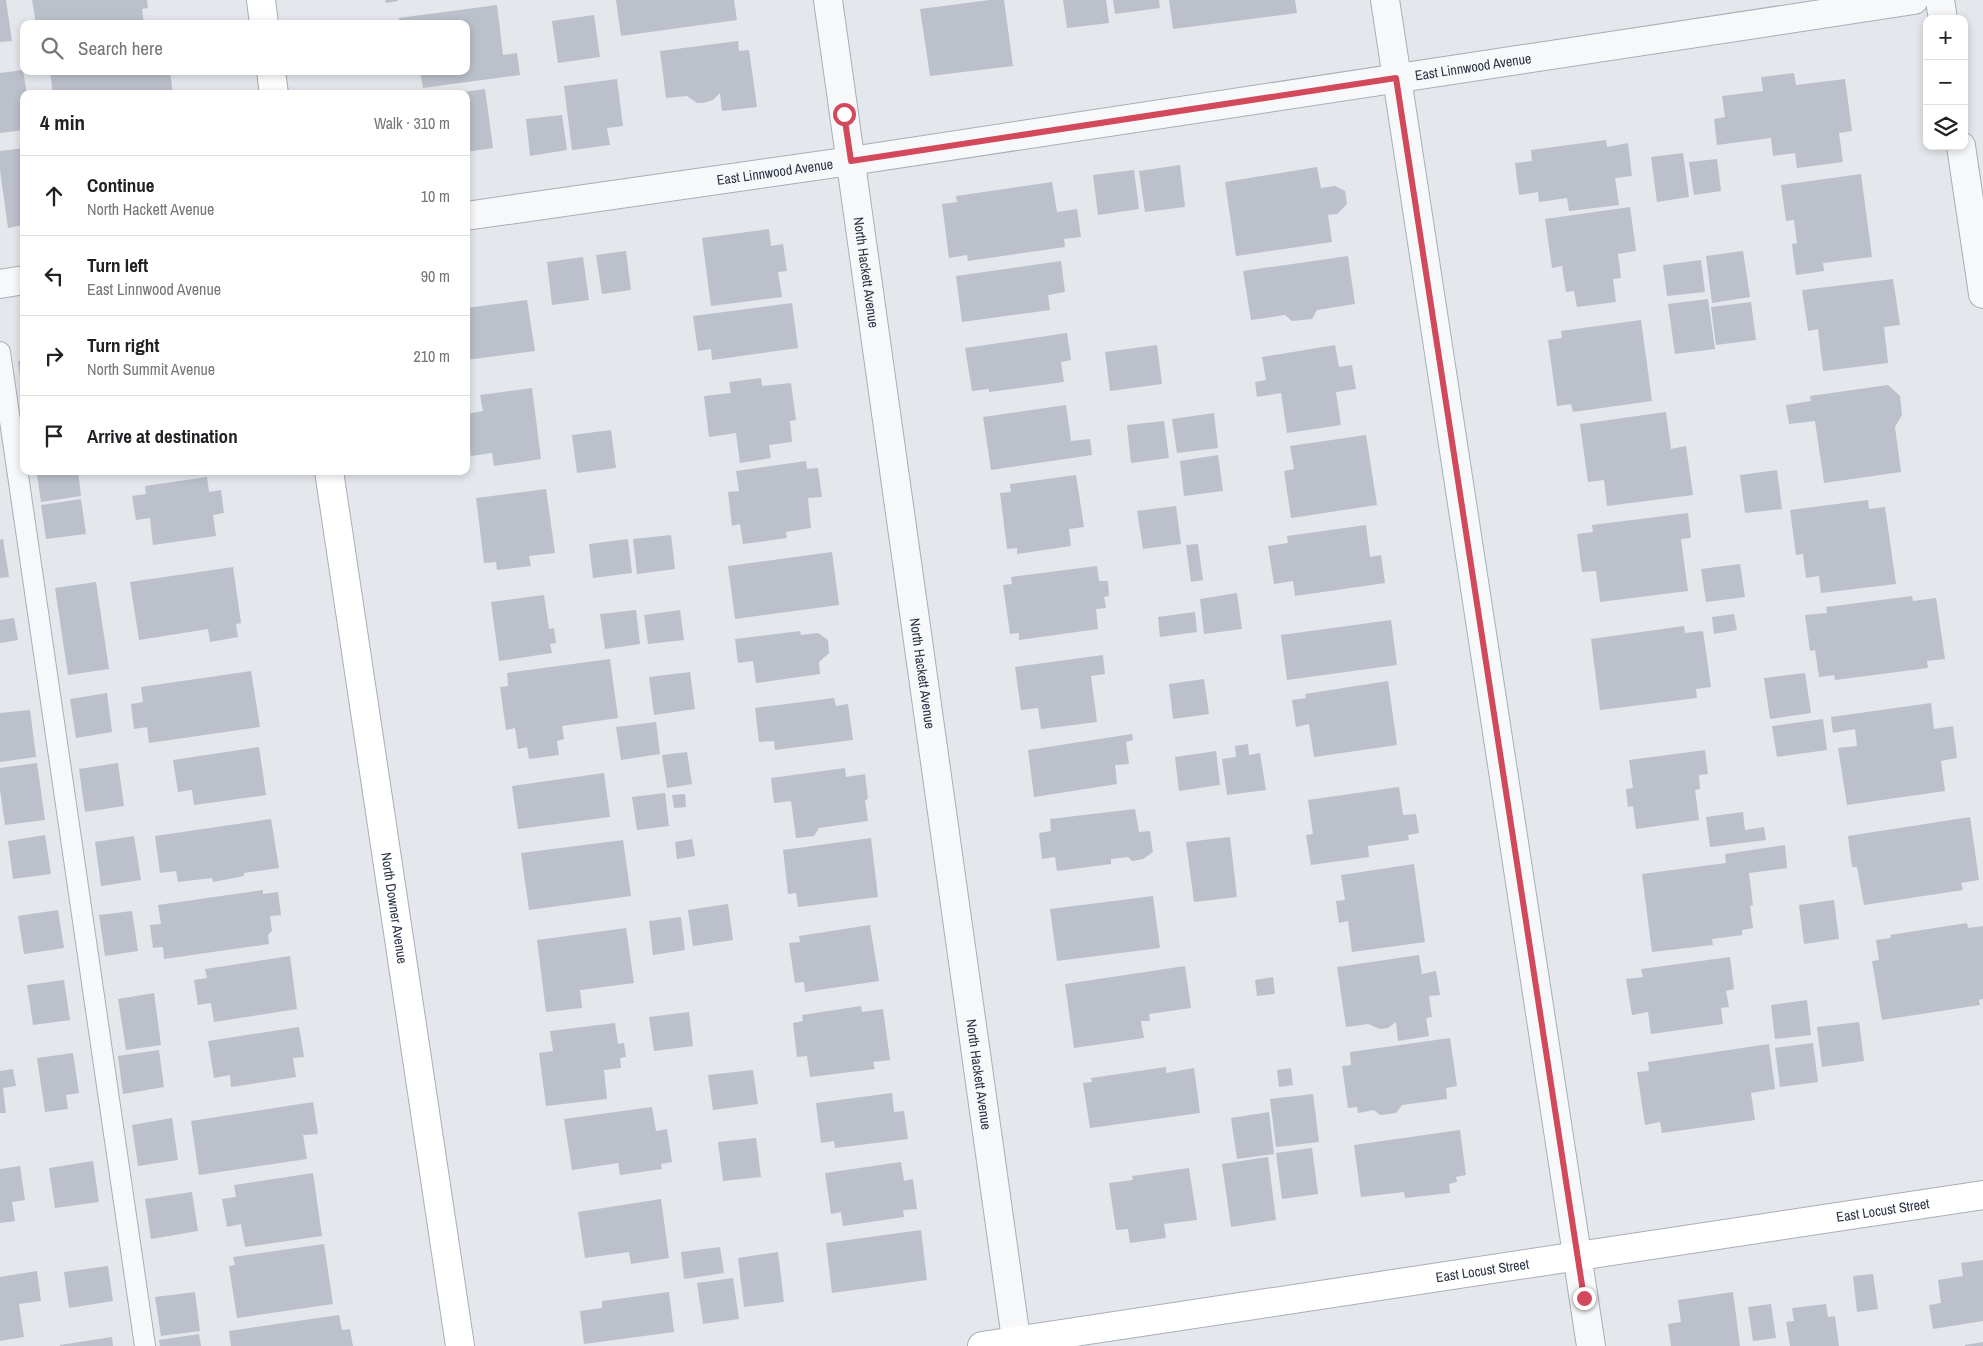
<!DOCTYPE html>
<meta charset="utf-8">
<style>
body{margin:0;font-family:"Archivo Narrow",sans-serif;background:#f6f6f6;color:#202124}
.controls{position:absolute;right:15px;top:15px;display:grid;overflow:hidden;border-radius:10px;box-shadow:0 2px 8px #0003}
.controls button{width:45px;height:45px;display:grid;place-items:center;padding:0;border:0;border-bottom:1px solid #e0e0e0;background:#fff;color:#202124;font:25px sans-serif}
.stop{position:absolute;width:15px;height:15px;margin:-11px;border:4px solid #d1495b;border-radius:50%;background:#fff}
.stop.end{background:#d1495b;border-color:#fff;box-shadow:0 1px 5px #0008}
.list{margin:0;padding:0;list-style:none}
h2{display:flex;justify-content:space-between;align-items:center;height:65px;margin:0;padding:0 20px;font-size:21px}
h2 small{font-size:16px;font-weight:400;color:#757577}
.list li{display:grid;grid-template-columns:32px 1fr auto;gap:15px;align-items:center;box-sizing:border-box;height:80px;padding:0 20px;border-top:1px solid #e0e0e0}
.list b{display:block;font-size:19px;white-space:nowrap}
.list p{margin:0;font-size:16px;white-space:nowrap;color:#757577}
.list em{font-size:16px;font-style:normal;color:#757577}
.icon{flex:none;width:28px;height:28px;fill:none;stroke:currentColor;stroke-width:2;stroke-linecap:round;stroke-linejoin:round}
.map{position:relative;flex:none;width:1983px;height:1346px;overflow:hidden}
.search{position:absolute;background:#fff;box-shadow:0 2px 8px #0003;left:20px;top:20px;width:450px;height:55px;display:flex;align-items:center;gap:12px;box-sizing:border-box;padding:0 18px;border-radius:10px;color:#757577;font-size:19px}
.panel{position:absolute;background:#fff;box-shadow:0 2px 8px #0003;left:20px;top:90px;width:450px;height:385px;border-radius:10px}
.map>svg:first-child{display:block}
</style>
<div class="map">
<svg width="1983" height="1346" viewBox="0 0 1983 1346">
<rect width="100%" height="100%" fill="#e4e7ec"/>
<!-- building -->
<g fill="#bbc0ca">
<polygon points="0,0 6,0 12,41 0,42"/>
<polygon points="32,0 147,0 148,8 142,9 144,24 36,24"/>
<polygon points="385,0 398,0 398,1 386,3"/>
<polygon points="616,0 734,0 737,20 621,36"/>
<polygon points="990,0 1004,0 1013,66 930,76 920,9"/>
<polygon points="1063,0 1106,0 1109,23 1067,28"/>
<polygon points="1113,0 1159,0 1160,8 1115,14"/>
<polygon points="1169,0 1295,0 1297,13 1173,29"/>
<polygon points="497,5 503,55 517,53 520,75 423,88 420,71 466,71 466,24 400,24 399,18"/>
<polygon points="594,15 600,57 558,63 552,21"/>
<polygon points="738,41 739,51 749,50 757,107 722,111 720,93 713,100 703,103 697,103 687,96 666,98 660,51"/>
<polygon points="23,70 27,94 24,94 24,130 0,133 0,73"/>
<polygon points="50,71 170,71 173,94 53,94"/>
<polygon points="1794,73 1796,85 1845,79 1852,131 1839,133 1843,162 1797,168 1795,153 1773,156 1771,138 1717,145 1714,119 1725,117 1722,96 1763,91 1761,77"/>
<polygon points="617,79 623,126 607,128 610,145 572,150 564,86"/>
<polygon points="485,89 493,148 466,152 466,94 457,93"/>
<polygon points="562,115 567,150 530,156 526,119"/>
<polygon points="1606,140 1607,147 1628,143 1632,176 1615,178 1619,205 1569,211 1567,198 1539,202 1538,192 1519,195 1515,163 1532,161 1531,150"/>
<polygon points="24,148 24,225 8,228 0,170 0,151"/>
<polygon points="1683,153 1689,197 1657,202 1651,157"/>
<polygon points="1717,159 1721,191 1694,195 1689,162"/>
<polygon points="1180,165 1185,207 1145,212 1139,171"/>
<polygon points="1317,167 1321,188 1335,186 1345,191 1347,204 1337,214 1328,215 1332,242 1236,256 1225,182"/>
<polygon points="1134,170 1139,209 1098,215 1093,175"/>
<polygon points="1861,174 1872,257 1823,263 1824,271 1796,275 1792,244 1797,243 1794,220 1786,221 1781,185"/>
<polygon points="1052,182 1057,212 1077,209 1081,237 1064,239 1065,247 968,261 967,255 949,258 942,204 957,202 956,196"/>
<polygon points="1630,207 1636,251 1618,254 1621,278 1613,279 1616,302 1577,307 1574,291 1566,292 1562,266 1552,268 1545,219"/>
<polygon points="769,229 771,246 783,244 787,271 778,272 782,297 711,306 702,238"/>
<polygon points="626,251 631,290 602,294 596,255"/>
<polygon points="1743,251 1750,297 1712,303 1706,256"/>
<polygon points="1348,256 1355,304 1317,310 1312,319 1292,321 1285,315 1251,320 1243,271"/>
<polygon points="583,257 589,300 552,305 547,262"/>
<polygon points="1701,260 1705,292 1667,296 1663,265"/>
<polygon points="1061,261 1065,292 1048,295 1050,310 962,322 956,276"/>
<polygon points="1893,279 1900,325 1884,327 1888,363 1823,371 1818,329 1808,331 1802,290"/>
<polygon points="1708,299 1715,349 1675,354 1668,304"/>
<polygon points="527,300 535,351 466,360 466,308"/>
<polygon points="1751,302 1756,340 1716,345 1711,307"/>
<polygon points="792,303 798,348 712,360 711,349 698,351 693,316"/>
<polygon points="1641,320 1652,401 1573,412 1571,404 1557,406 1548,340 1562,338 1561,331"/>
<polygon points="1067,333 1071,360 1061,362 1064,382 989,392 989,389 972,391 965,348"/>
<polygon points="1157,345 1162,384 1110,391 1105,352"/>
<polygon points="1335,345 1339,367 1352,365 1356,389 1336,392 1341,425 1287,433 1281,393 1257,397 1255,382 1266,380 1262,357"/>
<polygon points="18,361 24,361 24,398 23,398"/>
<polygon points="761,378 762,386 791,383 796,420 790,421 792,442 769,445 771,458 740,463 736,433 709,437 704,396 731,393 729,382"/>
<polygon points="1888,385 1900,396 1902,415 1895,427 1901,472 1824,483 1815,421 1789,424 1786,405 1811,401 1810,396"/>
<polygon points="532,388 541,459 494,466 492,453 471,456 466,414 483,411 480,395"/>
<polygon points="1066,405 1071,441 1090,439 1092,455 991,470 983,417"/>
<polygon points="1666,412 1671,449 1686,446 1693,495 1607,506 1604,480 1588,482 1580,424"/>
<polygon points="1214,413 1218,448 1177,453 1172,419"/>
<polygon points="1164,421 1169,458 1131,463 1127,425"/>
<polygon points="611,430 616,468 577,473 572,435"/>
<polygon points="1366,435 1377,505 1291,518 1284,471 1294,469 1290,446"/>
<polygon points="1218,455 1223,491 1184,496 1180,461"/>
<polygon points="806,461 807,469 818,468 822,497 808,498 811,528 786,532 787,538 743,544 740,524 732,526 728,492 739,491 736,471"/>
<polygon points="1777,470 1782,509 1745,513 1740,475"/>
<polygon points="66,471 78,471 81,496 41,502 37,475"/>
<polygon points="1076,475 1084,527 1069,529 1071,546 1017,554 1017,548 1007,549 1000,493 1011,492 1010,484"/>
<polygon points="207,477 209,492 221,490 224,513 213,515 216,536 153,545 150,518 136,520 132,496 146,494 145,486"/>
<polygon points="546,489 555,553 529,556 531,566 497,570 496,562 484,563 476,498"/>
<polygon points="81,499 86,534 46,539 41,505"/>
<polygon points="1868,500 1869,509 1885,507 1896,584 1821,593 1819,576 1806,578 1803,554 1796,555 1790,510"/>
<polygon points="1176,506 1181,544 1143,549 1137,511"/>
<polygon points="1688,513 1691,538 1681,539 1688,591 1600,602 1596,571 1582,572 1577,534 1593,532 1592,525"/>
<polygon points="1366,525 1370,557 1381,555 1385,583 1295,596 1293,581 1274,584 1268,546 1288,543 1287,536"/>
<polygon points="671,535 675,569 637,574 633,539"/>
<polygon points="3,539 9,577 0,578 0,540"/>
<polygon points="628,539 632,573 593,578 589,544"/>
<polygon points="1198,544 1203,580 1191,582 1186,545"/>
<polygon points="832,552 839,605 735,619 728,566"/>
<polygon points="1740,564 1745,597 1706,602 1701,569"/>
<polygon points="1097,566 1099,581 1108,581 1109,596 1104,597 1106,608 1096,609 1098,629 1019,640 1019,633 1010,634 1003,585 1012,584 1011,577"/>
<polygon points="233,567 241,623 236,624 238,637 210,642 208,629 139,640 130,582"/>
<polygon points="96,582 109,669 68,675 55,588"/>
<polygon points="1237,593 1242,629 1204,634 1200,599"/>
<polygon points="544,595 549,629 554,628 556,643 550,644 552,653 499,661 491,602"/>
<polygon points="1912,596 1913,601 1936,598 1945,659 1927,661 1928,668 1835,680 1834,675 1819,677 1815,650 1810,651 1805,615 1827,613 1826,607"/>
<polygon points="636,610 640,644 605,649 600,614"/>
<polygon points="680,610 684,640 648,644 644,615"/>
<polygon points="1195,612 1197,632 1160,637 1158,617"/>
<polygon points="1734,614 1737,630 1714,634 1712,617"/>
<polygon points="14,618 18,640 0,643 0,620"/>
<polygon points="1391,620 1397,665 1287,680 1281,635"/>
<polygon points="1684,626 1685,633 1703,631 1711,687 1696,689 1697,698 1600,710 1591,639"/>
<polygon points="800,631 801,635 818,633 828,640 829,653 819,662 820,674 756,683 753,661 738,663 735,639"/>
<polygon points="1103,655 1105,674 1091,676 1097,722 1041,729 1038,708 1021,710 1015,667"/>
<polygon points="610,659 618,718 562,726 564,739 557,741 559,755 529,759 527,747 518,749 515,728 506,730 500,687 508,686 507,673"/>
<polygon points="251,671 260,727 149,743 147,727 134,729 131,704 143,702 141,687"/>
<polygon points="690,672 695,709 654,715 649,677"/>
<polygon points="1805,673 1811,713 1770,719 1764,678"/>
<polygon points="1204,679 1209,714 1173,719 1169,684"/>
<polygon points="1388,681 1397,745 1314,757 1309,724 1296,727 1292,700 1306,698 1305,694"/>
<polygon points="107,693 112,732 76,738 70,699"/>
<polygon points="834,698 836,706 848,704 853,740 775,750 774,741 759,742 755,708"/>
<polygon points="1931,703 1934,729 1953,726 1957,758 1941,761 1945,791 1847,805 1838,748 1857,746 1855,729 1833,733 1831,717"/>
<polygon points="30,710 36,757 0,762 0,713"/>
<polygon points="1823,719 1827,750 1777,757 1772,726"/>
<polygon points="656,722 660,754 621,760 616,727"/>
<polygon points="1132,734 1133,740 1126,742 1129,764 1115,765 1117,784 1034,797 1028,750"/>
<polygon points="1248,744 1249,755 1260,753 1266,790 1227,795 1222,759 1236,757 1235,746"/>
<polygon points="259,747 266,795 194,805 192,790 178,792 173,760"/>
<polygon points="1705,750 1708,774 1699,775 1700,789 1695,790 1699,820 1636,829 1633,806 1628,807 1626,789 1633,788 1629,760"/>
<polygon points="1216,751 1220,785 1179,791 1175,757"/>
<polygon points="687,752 692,784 667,788 662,755"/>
<polygon points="37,763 45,820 5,825 0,790 0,768"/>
<polygon points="118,763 124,806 85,812 79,769"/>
<polygon points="845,768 846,777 865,774 868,799 865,800 868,821 819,828 814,836 796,838 791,801 774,803 771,778"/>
<polygon points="604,773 610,817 518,829 512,786"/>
<polygon points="1399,787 1403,815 1416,814 1419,833 1408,835 1409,840 1368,846 1369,857 1311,865 1306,835 1313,834 1308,800"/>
<polygon points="665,793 669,826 637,830 632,797"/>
<polygon points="685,794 686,807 674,808 672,795"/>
<polygon points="1135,809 1139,832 1150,831 1153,852 1143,859 1132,861 1128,857 1111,859 1111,864 1057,871 1055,857 1042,859 1039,833 1051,831 1050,819"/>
<polygon points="1743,812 1745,830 1764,827 1766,840 1710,847 1706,817"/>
<polygon points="1970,817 1979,880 1961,883 1963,890 1864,905 1857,867 1852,867 1848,836"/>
<polygon points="271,819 279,868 244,873 244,876 213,882 212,878 178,882 176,871 160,873 155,836"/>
<polygon points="45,835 51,874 13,879 8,841"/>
<polygon points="134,836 141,880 101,886 95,842"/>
<polygon points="1230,837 1237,897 1194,902 1186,842"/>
<polygon points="871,838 878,897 798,907 796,893 788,894 783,850"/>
<polygon points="692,839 695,856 677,859 675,842"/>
<polygon points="623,840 631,896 529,910 521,853"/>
<polygon points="1785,845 1787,868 1749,873 1753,905 1750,906 1753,928 1742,930 1742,935 1712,939 1713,945 1652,952 1642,874 1726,863 1725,854"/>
<polygon points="1414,864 1425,942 1352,952 1348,921 1339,923 1336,901 1345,900 1341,875"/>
<polygon points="263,890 263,894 278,892 281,915 270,916 272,931 268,935 269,944 164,959 163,947 153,948 150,925 161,924 158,905"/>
<polygon points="1153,896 1160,948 1057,961 1050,909"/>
<polygon points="1834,900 1839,939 1804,944 1799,905"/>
<polygon points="728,904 733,940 693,946 688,910"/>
<polygon points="58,910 64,948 24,954 18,916"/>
<polygon points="132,911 138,951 105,956 99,915"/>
<polygon points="681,917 685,950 653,955 649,921"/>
<polygon points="1967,923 1968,928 1983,926 1983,999 1979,1000 1980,1005 1882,1020 1872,961 1879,960 1876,940 1891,938 1890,935"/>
<polygon points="870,925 879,981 805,992 804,982 795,983 789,943 800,942 799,936"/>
<polygon points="626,928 634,983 580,990 582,1008 546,1012 537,940"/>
<polygon points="1419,955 1422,974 1436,971 1440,995 1429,996 1432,1017 1426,1018 1429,1036 1398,1041 1396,1022 1388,1028 1380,1029 1368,1024 1346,1027 1337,967"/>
<polygon points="290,956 297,1009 214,1022 211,1003 198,1005 194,980 207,978 205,969"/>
<polygon points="1730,957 1734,989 1726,991 1729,1007 1721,1008 1723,1024 1651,1034 1648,1012 1632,1015 1626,979 1643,977 1641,969"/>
<polygon points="1185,966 1191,1008 1149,1014 1150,1021 1141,1021 1144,1038 1074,1048 1065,984"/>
<polygon points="1273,977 1275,994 1257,996 1255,980"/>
<polygon points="64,980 70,1020 33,1025 27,985"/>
<polygon points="154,993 161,1045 126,1050 118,999"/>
<polygon points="1807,1000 1811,1035 1775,1039 1771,1005"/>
<polygon points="861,1006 862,1012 883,1009 890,1060 873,1062 875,1069 810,1077 807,1056 797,1057 793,1023 803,1021 802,1015"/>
<polygon points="689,1012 693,1046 654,1051 649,1017"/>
<polygon points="1859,1022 1864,1061 1822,1067 1817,1027"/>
<polygon points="615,1023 618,1044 624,1043 626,1057 620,1058 621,1068 604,1070 607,1099 546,1106 539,1053 553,1051 550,1031"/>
<polygon points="299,1027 304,1057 293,1058 296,1077 231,1087 230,1075 214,1078 208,1041"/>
<polygon points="1450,1038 1457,1086 1446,1088 1447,1099 1402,1105 1396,1113 1380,1115 1374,1110 1358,1113 1357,1107 1348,1108 1342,1066 1351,1065 1350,1052"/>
<polygon points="1813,1043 1818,1082 1780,1087 1775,1048"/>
<polygon points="1769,1044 1775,1089 1751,1093 1755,1120 1662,1133 1660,1122 1645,1125 1637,1072 1649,1071 1648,1062"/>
<polygon points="159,1050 164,1087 123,1094 118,1056"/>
<polygon points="73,1053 79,1093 66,1095 68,1109 45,1112 37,1058"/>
<polygon points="1166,1067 1166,1073 1194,1068 1200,1113 1090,1128 1083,1083 1092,1082 1091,1078"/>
<polygon points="1291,1068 1293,1085 1279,1087 1277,1070"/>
<polygon points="13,1069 16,1086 3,1088 6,1113 0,1113 0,1071"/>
<polygon points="753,1070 758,1104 713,1110 708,1075"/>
<polygon points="892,1093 894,1112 904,1111 908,1139 835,1148 834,1141 821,1143 816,1103"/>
<polygon points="1313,1094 1319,1142 1276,1147 1270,1099"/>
<polygon points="313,1102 318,1134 303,1135 307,1159 199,1175 191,1121"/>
<polygon points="652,1107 656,1131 667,1129 672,1162 661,1164 662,1169 620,1175 618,1163 572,1170 564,1119"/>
<polygon points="1269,1112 1274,1154 1237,1159 1231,1118"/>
<polygon points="172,1118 178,1160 138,1166 132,1125"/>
<polygon points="1460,1130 1466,1175 1456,1177 1457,1182 1449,1184 1450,1193 1405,1198 1404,1192 1361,1197 1354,1145"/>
<polygon points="756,1138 761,1177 723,1181 718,1142"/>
<polygon points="1312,1148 1318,1194 1282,1199 1276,1153"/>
<polygon points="1268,1157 1276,1220 1231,1227 1222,1164"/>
<polygon points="93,1161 99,1202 55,1208 49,1168"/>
<polygon points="901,1162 904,1181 913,1179 917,1209 903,1210 904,1217 843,1226 841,1212 831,1214 825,1173"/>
<polygon points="20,1166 25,1200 12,1202 15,1221 0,1223 0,1169"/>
<polygon points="1189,1168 1197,1220 1164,1224 1166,1238 1130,1243 1128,1229 1116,1230 1109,1183 1133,1180 1132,1176"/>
<polygon points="313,1173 322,1236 245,1247 241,1224 227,1227 222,1199 236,1197 234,1185"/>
<polygon points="192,1192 198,1231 151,1239 145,1199"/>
<polygon points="661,1199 669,1258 631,1264 629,1252 585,1258 578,1212"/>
<polygon points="921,1230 927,1280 832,1293 826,1243"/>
<polygon points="324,1244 333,1304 237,1318 229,1266 235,1265 233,1257"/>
<polygon points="720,1247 724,1273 684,1279 681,1252"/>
<polygon points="778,1252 784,1302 744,1307 738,1258"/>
<polygon points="1983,1260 1983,1321 1933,1329 1929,1305 1941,1303 1938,1280 1963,1276 1961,1263"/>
<polygon points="108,1266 113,1301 69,1308 64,1272"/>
<polygon points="37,1271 41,1301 19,1304 24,1337 0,1341 0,1277"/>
<polygon points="1873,1274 1878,1309 1857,1312 1853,1276"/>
<polygon points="733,1278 739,1319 703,1324 697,1283"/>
<polygon points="195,1292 200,1331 161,1336 155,1297"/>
<polygon points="669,1292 674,1332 584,1344 580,1311 602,1308 602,1301"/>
<polygon points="1733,1292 1740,1346 1671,1346 1668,1324 1681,1322 1678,1300"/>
<polygon points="1771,1304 1776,1338 1753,1341 1748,1307"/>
<polygon points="1826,1304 1828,1317 1835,1316 1839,1346 1790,1346 1786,1322 1794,1321 1792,1308"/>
<polygon points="339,1315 342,1330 350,1329 353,1346 231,1346 229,1331"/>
<polygon points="199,1334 201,1346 160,1346 159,1340"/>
<polygon points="112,1337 113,1346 60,1346 60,1345"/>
<polygon points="1983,1342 1983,1346 1965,1346 1965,1345"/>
</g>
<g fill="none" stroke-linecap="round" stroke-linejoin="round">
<!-- lane casing -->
<g stroke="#a9aeb7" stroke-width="22">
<polyline id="lane" points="0,352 145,1346"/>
</g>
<!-- street casing -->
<g stroke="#a9aeb7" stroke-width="30">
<g id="street">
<path id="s1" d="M828,0L1017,1346"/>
<polyline points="1385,0 1591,1346"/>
<polyline points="1940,0 1943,19"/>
<polyline points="1961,146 1983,294"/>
<path id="s2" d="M466,216L851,161L1914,0"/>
<polyline points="0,284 24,280"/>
</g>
</g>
<!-- secondary casing -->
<g stroke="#a9aeb7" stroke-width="30">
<g id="secondary">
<polyline points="261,0 264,24"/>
<polyline points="271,71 274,94"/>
<path id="s3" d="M329,471L460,1346"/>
<path id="s4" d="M982,1346L1983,1195"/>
</g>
</g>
<!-- lane -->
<use href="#lane" stroke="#f7f8fa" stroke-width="20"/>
<!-- street -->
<use href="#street" stroke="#f7f8fa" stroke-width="28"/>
<!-- secondary -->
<use href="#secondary" stroke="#fff" stroke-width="28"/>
</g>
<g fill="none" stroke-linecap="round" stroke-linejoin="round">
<!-- route -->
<polyline stroke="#d1495b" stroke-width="6" points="844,114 851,161 1396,78 1584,1298"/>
</g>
<g text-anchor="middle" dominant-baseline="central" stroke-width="4" stroke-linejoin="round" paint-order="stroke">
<!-- street labels -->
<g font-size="14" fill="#2b3445" stroke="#f4f6f9">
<text stroke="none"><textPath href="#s2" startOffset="1018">East Linnwood Avenue</textPath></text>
<text stroke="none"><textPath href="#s2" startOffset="312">East Linnwood Avenue</textPath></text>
<text stroke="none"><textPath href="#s1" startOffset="275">North Hackett Avenue</textPath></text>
<text stroke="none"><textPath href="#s1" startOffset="680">North Hackett Avenue</textPath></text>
<text stroke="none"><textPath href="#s3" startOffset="442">North Downer Avenue</textPath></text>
<text stroke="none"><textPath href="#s1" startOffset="1085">North Hackett Avenue</textPath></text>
<text stroke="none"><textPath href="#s4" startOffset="911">East Locust Street</textPath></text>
<text stroke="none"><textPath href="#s4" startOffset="506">East Locust Street</textPath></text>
</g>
</g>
</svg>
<div class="controls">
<button>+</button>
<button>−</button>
<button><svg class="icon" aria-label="layers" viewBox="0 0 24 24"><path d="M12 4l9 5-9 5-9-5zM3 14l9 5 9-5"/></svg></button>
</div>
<div class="stop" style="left:844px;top:114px"></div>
<div class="stop end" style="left:1584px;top:1298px"></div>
<div class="search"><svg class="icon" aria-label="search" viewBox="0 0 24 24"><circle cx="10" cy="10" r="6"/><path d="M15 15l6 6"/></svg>Search here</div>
<section class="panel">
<h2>4 min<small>Walk · 310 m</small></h2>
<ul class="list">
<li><svg class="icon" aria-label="ahead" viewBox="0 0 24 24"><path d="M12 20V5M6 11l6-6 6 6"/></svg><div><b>Continue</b><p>North Hackett Avenue</p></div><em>10 m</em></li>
<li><svg class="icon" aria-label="left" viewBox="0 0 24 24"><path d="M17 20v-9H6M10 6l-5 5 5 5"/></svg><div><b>Turn left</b><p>East Linnwood Avenue</p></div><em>90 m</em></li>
<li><svg class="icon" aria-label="right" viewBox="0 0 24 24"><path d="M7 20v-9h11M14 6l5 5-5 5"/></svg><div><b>Turn right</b><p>North Summit Avenue</p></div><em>210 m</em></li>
<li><svg class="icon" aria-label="arrive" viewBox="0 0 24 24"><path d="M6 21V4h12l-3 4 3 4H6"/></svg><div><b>Arrive at destination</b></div></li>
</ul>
</section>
</div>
